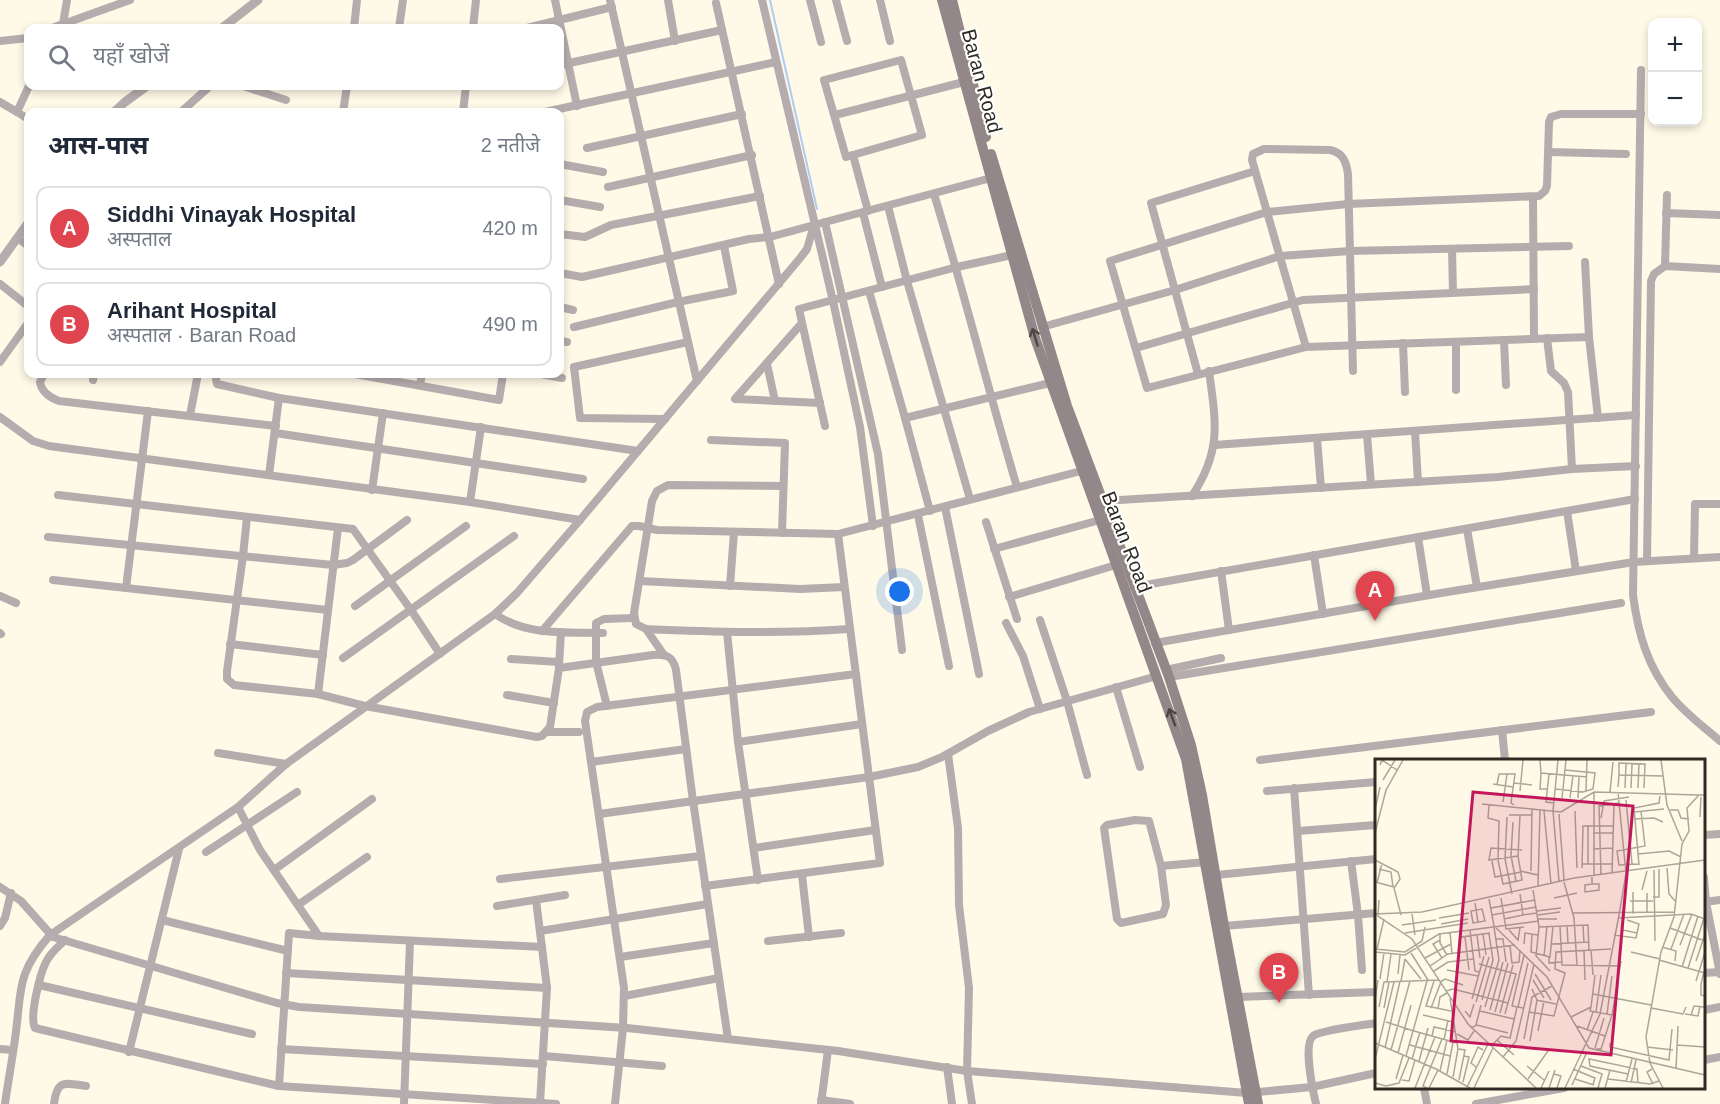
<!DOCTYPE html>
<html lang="hi">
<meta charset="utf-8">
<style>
body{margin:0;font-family:Helvetica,"Noto Sans Devanagari",sans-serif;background:#f6f6f7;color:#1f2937}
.controls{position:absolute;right:18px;top:18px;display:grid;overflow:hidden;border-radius:12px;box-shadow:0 3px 9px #0003}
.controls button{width:54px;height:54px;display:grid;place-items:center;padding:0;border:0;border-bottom:2px solid #e0e1e3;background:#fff;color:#1f2937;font:30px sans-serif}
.you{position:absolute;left:900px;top:592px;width:21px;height:21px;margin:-15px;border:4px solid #fff;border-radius:50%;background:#1a73e8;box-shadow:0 0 0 9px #1a73e833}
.badge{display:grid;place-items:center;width:39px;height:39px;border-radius:50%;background:#a8421a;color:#fff;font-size:20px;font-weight:700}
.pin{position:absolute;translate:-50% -50px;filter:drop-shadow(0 2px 3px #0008)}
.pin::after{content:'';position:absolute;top:32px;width:21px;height:18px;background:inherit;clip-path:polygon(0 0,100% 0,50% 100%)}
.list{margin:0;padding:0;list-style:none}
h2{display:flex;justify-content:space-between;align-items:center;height:78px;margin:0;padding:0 24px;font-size:26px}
h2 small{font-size:20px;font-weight:400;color:#747a83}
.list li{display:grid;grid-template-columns:39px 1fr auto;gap:18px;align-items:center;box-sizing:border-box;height:84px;margin:0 12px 12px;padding:0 12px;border:2px solid #e0e1e3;border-radius:12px}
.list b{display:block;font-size:22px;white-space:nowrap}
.list p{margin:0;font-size:20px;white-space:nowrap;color:#747a83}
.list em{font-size:20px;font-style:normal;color:#747a83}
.icon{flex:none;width:33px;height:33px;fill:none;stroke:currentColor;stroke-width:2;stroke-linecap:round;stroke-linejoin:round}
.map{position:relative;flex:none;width:1720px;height:1104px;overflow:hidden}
.search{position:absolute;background:#fff;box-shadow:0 3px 9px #0003;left:24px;top:24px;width:540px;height:66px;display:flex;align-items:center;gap:15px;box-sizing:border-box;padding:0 21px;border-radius:12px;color:#747a83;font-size:22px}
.panel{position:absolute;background:#fff;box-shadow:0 3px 9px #0003;left:24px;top:108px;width:540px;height:270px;border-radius:12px}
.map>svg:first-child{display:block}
</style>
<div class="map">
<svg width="1720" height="1104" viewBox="0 0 1720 1104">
<rect width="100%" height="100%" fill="#fff9e7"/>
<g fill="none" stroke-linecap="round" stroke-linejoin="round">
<!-- stream -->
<polyline stroke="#abccf5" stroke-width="2" points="770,0 817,209"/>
<!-- minor -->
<g stroke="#b5acad" stroke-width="8">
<polyline points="555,0 577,106"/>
<polyline points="610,0 697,381"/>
<polyline points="668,0 675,41"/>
<polyline points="762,0 833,301 860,427 873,526"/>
<polyline points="810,0 821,42"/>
<polyline points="836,0 847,41"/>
<polyline points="880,0 890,41"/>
<polyline points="716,3 779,284"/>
<polyline points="63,24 67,0"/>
<polyline points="52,28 130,0"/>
<polyline points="354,28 357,0"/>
<polyline points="399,28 403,0"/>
<polyline points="473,28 476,0"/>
<polyline points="527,28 612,7"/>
<polyline points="0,41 28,38"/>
<polygon points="901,60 922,135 846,157 824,80"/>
<polyline points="560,65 722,30"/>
<path d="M1641,70L1633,595C1638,633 1647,666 1672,697C1686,714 1704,727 1720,741"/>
<polyline points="243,86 286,100"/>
<polyline points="0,102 17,112"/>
<polyline points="181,112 210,86"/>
<polyline points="343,112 347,86"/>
<polyline points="463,112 466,86"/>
<polyline points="545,112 776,62"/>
<polyline points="835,115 964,82"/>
<polyline points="28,119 17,112 29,86"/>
<polyline points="587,148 742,114"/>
<polyline points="1549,152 1626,154"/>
<polyline points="853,155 868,211"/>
<polyline points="560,164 603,172"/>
<polyline points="608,187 752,155"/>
<path d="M934,194C964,291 988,390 1017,487"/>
<polyline points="1533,198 1534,338"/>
<polyline points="560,200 600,207"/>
<polyline points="888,206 907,281 970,499"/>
<polyline points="863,213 882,287"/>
<polyline points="1666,213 1720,215"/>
<polyline points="825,222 878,454 902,650"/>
<polyline points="560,234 585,237 611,225 760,196"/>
<polyline points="18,238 28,246"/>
<polyline points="1452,249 1453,292"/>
<polyline points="1585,262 1589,337 1598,418"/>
<polyline points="1665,266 1667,195"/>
<polyline points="560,273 582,277 749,239 770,237 814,225"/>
<polyline points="0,284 28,306"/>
<polyline points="869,291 905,418"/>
<polyline points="560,307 573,310"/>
<polyline points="802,323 735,399 820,403"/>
<polyline points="574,327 678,302 733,291 724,246"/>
<polyline points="1042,327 1175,290 1280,256 1350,251 1569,246"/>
<polyline points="1589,337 1306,347 1147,388 1110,261 1267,212 1348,204 1539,196 1545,191 1547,186 1549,122 1551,117 1561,114 1641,114"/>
<polyline points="1547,338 1551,371 1564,383 1568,392 1572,469"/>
<polyline points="1504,340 1506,385"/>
<polyline points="560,341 567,342"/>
<polyline points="1456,342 1456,390"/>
<polyline points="1403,343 1405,392"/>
<path d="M1306,347L1252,160L1253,154L1264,149L1330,150C1343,153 1346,161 1348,174L1353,371"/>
<polyline points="1136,348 1303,300 1534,289"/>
<polyline points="0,362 28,323"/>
<polyline points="767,364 775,401"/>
<path d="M44,374L40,382C41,391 50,398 59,401L276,426"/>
<polyline points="215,374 217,384 279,398"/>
<polyline points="355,374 499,400 503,374"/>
<polyline points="541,374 562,378"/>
<polyline points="1198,374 1151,203 1255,171"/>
<polyline points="93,380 94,374"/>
<polyline points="420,385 422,374"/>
<polyline points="190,415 198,374"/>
<polyline points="0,417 33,441 49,446 470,502 580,520"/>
<polyline points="665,419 580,418 574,367 688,342"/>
<polyline points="825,426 799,309 957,267 1012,255"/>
<polyline points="1415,431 1418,482"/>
<polyline points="275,433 583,479"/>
<polyline points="1367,435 1371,484"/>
<polyline points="1317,438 1321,488"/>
<polyline points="711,440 785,443 782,533"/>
<polyline points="1214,445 1636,415"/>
<polyline points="269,475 279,398 638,451"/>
<path d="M783,486L668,485L657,491L652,501L634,613L636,624L646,629C714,632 781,634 849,629"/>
<polyline points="372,490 383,413"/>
<polyline points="58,495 353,529 411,610 440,654"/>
<path d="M1192,496C1222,450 1216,423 1209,371"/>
<polyline points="1103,501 1498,477 1572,469 1636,466"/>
<polyline points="470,502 481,427"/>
<polyline points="945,507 979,674"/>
<polyline points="930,511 905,418 1050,383"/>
<polyline points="1567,511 1576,571"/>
<polyline points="918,515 949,666"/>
<path d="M247,517L243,556L227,671V679L234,685L318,694L365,706L537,737L542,736L550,727L559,668L653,655C666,654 673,656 676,670L693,801L728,1039"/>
<polyline points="986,522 1017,619"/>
<polyline points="1467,529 1477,587"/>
<polyline points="48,537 333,565 347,563 353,560 407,520"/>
<polyline points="1418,537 1427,595"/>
<polyline points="994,549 1100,520"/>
<polyline points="1314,555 1323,614"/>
<polyline points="1694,558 1695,504 1720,504"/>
<polyline points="1647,561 1651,281 1654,274 1665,266 1720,269"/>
<polyline points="1221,571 1229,630"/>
<polyline points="53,580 126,588 148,411"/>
<polyline points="640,581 800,589 844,587"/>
<polyline points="730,586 734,532"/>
<polyline points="1134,587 1635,499"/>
<polyline points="126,588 328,610"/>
<polyline points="0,596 16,603"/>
<polyline points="1009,597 1116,565"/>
<polyline points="355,606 466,526"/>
<path d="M495,614C526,636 567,632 603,633"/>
<polyline points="1040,620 1067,701 1087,775"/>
<polyline points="1006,623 1023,656 1040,709"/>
<polyline points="646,629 664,655"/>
<polyline points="542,631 632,526 639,526 657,530 838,534 1081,471"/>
<polyline points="727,632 738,742 758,880"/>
<polyline points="0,633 1,634"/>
<polyline points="1155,643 1441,593 1634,562 1720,557"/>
<polyline points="230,644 323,655"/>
<polyline points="343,658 514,536"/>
<polyline points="511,659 559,662"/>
<polyline points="559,666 561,632"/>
<polyline points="1166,670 1221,658"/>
<polyline points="1169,677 1621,603"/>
<polyline points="1116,687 1140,767"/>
<polyline points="318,694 338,528"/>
<polyline points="507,695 554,703"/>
<polyline points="607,706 596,662 596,623 604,619 634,618"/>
<polyline points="1502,730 1505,760"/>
<polyline points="547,732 579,732"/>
<polyline points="738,742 862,724"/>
<polyline points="218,753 286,764"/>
<polyline points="948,754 958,828 959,905 969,988 967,1071 972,1104"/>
<polyline points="1260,760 1651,712"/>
<polyline points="591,762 686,749"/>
<polyline points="1294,788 1309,995"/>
<polyline points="1267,791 1376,782"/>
<polyline points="238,807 260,850 319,936 542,947"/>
<polyline points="599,814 869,777 918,767 942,757 988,731 1029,712 1157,676"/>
<polyline points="1298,831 1376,825"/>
<polyline points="1704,835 1720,834"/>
<polyline points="754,848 875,830"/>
<polyline points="206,852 297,792"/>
<polyline points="1351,861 1358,915 1362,970"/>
<polyline points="1161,866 1149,821 1135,820 1107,825 1104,828 1117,919 1121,923 1163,914 1166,905 1161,866 1206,862"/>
<polyline points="274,870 372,799"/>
<polyline points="802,875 809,937"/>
<polyline points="1216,875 1376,859"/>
<polyline points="1704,877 1706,902 1720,974"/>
<polyline points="500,879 701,856"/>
<polyline points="705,886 880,863 838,534"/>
<polyline points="0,887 21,901 53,937 277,1003 299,1007 627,1028 838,1051 967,1071 1247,1093 1312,1087 1376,1073"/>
<polyline points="536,900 547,988 540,1103"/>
<polyline points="1704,902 1720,900"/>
<polyline points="298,905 367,857"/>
<polyline points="497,906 565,895"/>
<polyline points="162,920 288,951"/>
<polyline points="0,926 5,918 11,893"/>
<polyline points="1224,926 1376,913"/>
<polyline points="540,931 708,904"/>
<path d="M65,940C58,947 50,953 46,962C40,974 29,1017 35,1028L279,1086L289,933L319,936"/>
<polyline points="768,941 841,933"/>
<polyline points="620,957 714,943"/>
<polyline points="286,973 547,988"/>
<polyline points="1704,973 1719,972"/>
<polyline points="39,985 252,1034"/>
<polyline points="624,996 719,978"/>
<polyline points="1238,997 1376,992"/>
<polyline points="1704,1010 1720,1007"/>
<polyline points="0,1049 13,1050"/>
<polyline points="281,1049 543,1064"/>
<polyline points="129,1052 179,849"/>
<polyline points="544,1056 662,1066"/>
<polyline points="1704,1060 1720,1057"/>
<polyline points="947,1067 952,1104"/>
<polyline points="279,1086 556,1104"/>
<polyline points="1424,1088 1427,1104"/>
<polyline points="821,1100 850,1104"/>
<path d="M5,1104C8,1082 12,1061 15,1039C22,991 15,975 50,935L238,807L286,764L495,614L517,593L580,520L801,257L807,249L814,225L995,177"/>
<path d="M54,1104C57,1079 64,1083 86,1086"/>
<polyline points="404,1104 410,941"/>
<polyline points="615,1104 623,1028 624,988 585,721 587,712 597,707 856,674"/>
<polyline points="821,1104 828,1050"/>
<path d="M1316,1104C1313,1091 1303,1044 1313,1036C1320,1030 1365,1025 1376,1023"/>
<polyline points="1476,1104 1564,1088"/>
</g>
<!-- tertiary -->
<g stroke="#b5acad" stroke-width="9">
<polyline points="222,28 258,0"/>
<polyline points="114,112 125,102 147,86"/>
<polyline points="0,262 28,223"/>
</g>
<!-- secondary -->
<g stroke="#948789" stroke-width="10">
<polyline points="942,0 1035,338 1186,759 1249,1104"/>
<polyline points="952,0 986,137"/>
<polyline points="991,154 1067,406 1169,677 1191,745 1202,795 1224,926 1258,1104"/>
</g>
</g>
<!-- one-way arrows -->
<defs><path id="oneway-shaft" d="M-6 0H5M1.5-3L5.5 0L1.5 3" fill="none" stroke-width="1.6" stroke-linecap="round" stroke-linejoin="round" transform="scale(1.5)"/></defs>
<g stroke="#4d4743">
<use href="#oneway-shaft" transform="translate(1035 337) rotate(-107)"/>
<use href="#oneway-shaft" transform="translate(1172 717) rotate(-110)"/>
</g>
<g text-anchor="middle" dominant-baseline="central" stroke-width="4.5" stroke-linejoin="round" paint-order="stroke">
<!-- street labels -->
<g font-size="20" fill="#2e2b25" stroke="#fff">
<text transform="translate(982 81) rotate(75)">Baran Road</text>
<text transform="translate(1127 542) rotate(69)">Baran Road</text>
</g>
</g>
<!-- overview -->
<g transform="translate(1375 759)">
<rect width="330" height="330" fill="#fff9e7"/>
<path fill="none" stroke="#aba799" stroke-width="1.5" d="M165,1L166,14L212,18M183,1L178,52L184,122M286,1L292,46L307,82M5,6L7,1L22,11M166,14L165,30H172M174,15L171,43L179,44M244,16V4L270,5L269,29M8,21L20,1M139,24L157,26M118,25L138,28M122,26L124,15H140L136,44L139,46M243,28L244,16L288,17M250,29L251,5M256,29L257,5M263,29L264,5M180,30L208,33L218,30L220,14L190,11M145,32L148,1M211,32L212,1M235,33L238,3M187,39L191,1M195,39L198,16M203,39L204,17M251,41L257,105M128,43L132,15M107,45L186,53L219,33L324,36M114,46L113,59L124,62L123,101L128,125L147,121L143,97L145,56M0,51L5,28M295,51H303L306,59L314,60M169,52L176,125M200,52L202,109M259,53L289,50M184,55L189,121M134,56H157M132,58L130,100L137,135M325,58L326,38M226,59L229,42L254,38M260,60L279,59L288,63M138,63L136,97L141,122M213,66V105M0,74L11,31L28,1M218,74H238M218,90L238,89M263,95L294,92L306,98M143,97L114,101L116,89L147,91M0,101L23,113L25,120L19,129L26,156M117,102L120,118L146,113M207,105H237M264,105L244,106L242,92L270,87L266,52M264,106L259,49L284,44L285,37M207,109L208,67H239M292,109L294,135L301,143M4,110L16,113L18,128M279,111L280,182M145,112L163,116M156,112L157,50M226,115L224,47L244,44M237,115L239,45M219,116V33M0,123L19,128M189,123L199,159L202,206M2,124L7,104M217,125L210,126V133L224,131V125H217V118M163,128L165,51M158,131L164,168L161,197L175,212M267,131L272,112M272,134V154M145,135L148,156L162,154M278,138H284V110M126,139L131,170L149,168M179,139L202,134M114,140L119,167L172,218L214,289L330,316M4,141L3,157L37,180L93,265L161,329M255,142H278M100,144L103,163M116,149L160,141M107,150L110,162L98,164L96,152ZM162,152L186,149M198,154L300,153M0,155L47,153L199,119L330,101M37,155L40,176M258,155V133M117,156L161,148M163,156L185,153M64,159L94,154M243,159L316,155L330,160M129,160L148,156M162,160H182M66,165L93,160M27,166L61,161M192,166L193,185M208,166L209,184M185,167L187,206L245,207M164,168L213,166L214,191M295,169L330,182M95,171L100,212L104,213M134,171L143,181L145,169M75,173L77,195M30,174L93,164M65,174V184L72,196M108,175L111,196M157,175L156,193L175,198L178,167M102,176L105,199M239,176L261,179L264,165L252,161M246,177L248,171L262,174M86,178L115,174M90,178L94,211M121,180H128L131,203M65,181L58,185L67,199M149,185L150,174L163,176M177,185L213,183M305,186L317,155M135,187L137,204L144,203L145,191M287,188L301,192L300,202M0,190L30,193L47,182L50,168M2,190L9,160M296,190L309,155M216,191L218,216M209,192L210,221M0,193L30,196L64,175L164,162M256,193L285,200M36,194L53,221M169,197L172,167M174,198V204L186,203M50,199L76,185M30,200L46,220M284,201L330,214M321,202L330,175M104,205L141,215L130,255M55,207L73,195L140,186M307,208L323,157M313,209L329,159M72,211L103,217M59,212L73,203L99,200M329,213L326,225V236L330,237M23,215L25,196M160,215L176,241M5,220L9,194M158,221L169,239M26,222L30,200M59,222L51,247L76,252M321,222L330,193M12,223L16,195M65,223L70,220L88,226M71,232L78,230L133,244M218,235L276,246M75,239L83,290L78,318M97,240L109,197M0,241L3,221M107,241L118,201L114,175M161,241L181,245M101,243L114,198M4,248L9,223L64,221M110,248L124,201L119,168M143,248L153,204M216,248L215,252L237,256L226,290H221M9,249L14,223M56,249L66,223M148,249L137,247L149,196M276,249L308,255L311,248M63,250L65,238L72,234M115,251L128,203M90,252L95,258L99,245M105,252L139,260M120,253L133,204M154,253L179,257L190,214L180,210L181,193L236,190M221,253L226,216M125,254L138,206M232,255L237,217M310,255L323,257L325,247M48,256L78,263M237,256L246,202M316,256L319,247L330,248M196,258L216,248L220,216M11,263L39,272M101,266L106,246M202,267L230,277M96,269L102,266L133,274M212,271L218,253M39,272L82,284M163,272L169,242M82,275L93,281L99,272M57,277L59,268L81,273M149,280L157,238L177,227M69,281L73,261M122,281L139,296M155,282L162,241L157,230M0,284L61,310L95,329M235,284V288L294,301L297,270M35,286L75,297M302,286L330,288M116,287L126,277L135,279L142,248M272,288L298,291M10,289L25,222M220,289L229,259M83,290L90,291L84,321M16,291L35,222M23,294L36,246M31,297L52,222M128,298L141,282L159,205M0,300L19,223M37,300L45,273M44,302L53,269M152,307L169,321M206,307L227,315L223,329M101,308L96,304L103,288L108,291M198,310L220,319L218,326M277,310L272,313L278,325M301,310L303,267M65,312L72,281M72,315L78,283M179,315L186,317L182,329M253,315L215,307L214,300L262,310L263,324M21,320L28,296M153,320L173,292M200,320L219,326M233,320L275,325L284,322M27,321L34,322L40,301M88,323L94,298L89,297M251,323L257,300M0,324L11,327L24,324L34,299M256,324L261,301M197,326L211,295L206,292M92,328L113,285M40,329L60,278M52,329L48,327L67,280M54,329L63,311M99,329L118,289M166,329L174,312M174,329L180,311M190,329L225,255L244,156L251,114L243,33M230,329L235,311M288,329L275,304L271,278L286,193L299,158L307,85L314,72L312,49L324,36H330"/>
<path fill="#c2185b" fill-opacity="0.15" stroke="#c2185b" stroke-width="3" d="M98,33L258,47L236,296L76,282Z"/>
<rect width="330" height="330" fill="none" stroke="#2e2b25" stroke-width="3"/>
</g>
</svg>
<div class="controls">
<button>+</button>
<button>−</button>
</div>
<div class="you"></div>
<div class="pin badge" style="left:1375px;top:621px;background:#e0444e">A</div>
<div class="pin badge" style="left:1279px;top:1003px;background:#e0444e">B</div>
<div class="search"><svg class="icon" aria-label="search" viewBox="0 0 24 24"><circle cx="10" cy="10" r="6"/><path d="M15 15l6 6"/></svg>यहाँ खोजें</div>
<section class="panel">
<h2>आस-पास<small>2 नतीजे</small></h2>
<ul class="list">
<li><span class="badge" style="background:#e0444e">A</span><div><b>Siddhi Vinayak Hospital</b><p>अस्पताल</p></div><em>420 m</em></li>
<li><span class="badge" style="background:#e0444e">B</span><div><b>Arihant Hospital</b><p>अस्पताल · Baran Road</p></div><em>490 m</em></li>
</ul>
</section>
</div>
